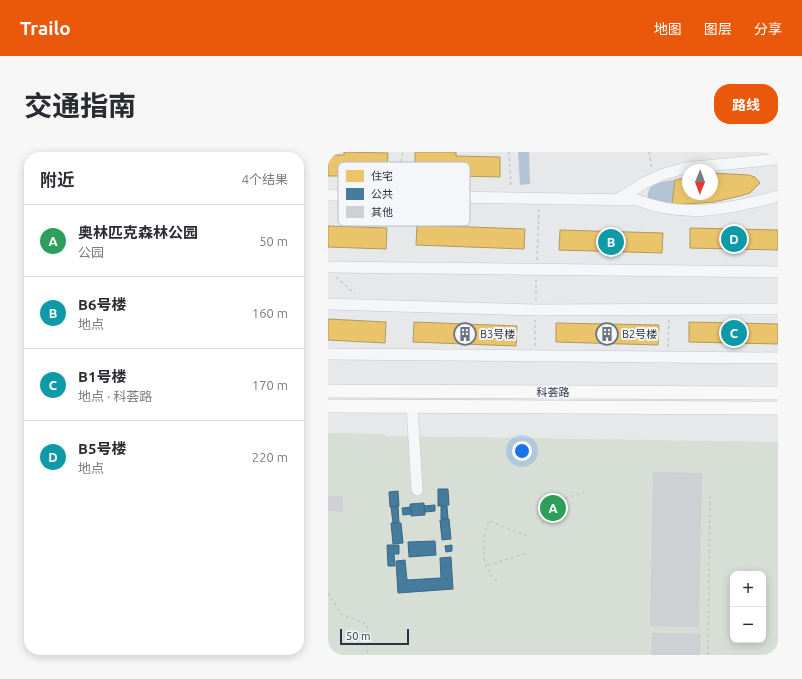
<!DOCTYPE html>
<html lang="zh">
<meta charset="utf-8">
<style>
body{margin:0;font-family:Ubuntu,"Noto Sans SC",sans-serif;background:#f7f7f7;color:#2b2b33}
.controls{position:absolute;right:12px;bottom:12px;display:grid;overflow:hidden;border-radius:8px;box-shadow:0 2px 10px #0003}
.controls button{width:36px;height:36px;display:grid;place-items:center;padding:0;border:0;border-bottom:1px solid #e1e1e2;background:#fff;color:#2b2b33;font:20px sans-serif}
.compass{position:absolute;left:354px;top:12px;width:36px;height:36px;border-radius:50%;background:#fff;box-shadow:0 2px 10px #0003;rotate:181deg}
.scale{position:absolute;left:12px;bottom:10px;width:69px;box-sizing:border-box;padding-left:4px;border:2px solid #2b3445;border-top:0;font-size:11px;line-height:14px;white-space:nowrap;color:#2b3445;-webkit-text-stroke:3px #f4f6f9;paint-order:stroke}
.you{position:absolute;left:194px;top:299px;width:14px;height:14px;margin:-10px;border:3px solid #fff;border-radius:50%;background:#1a73e8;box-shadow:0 0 0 6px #1a73e833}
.badge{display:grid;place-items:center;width:26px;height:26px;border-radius:50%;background:#ea580c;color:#fff;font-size:13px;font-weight:700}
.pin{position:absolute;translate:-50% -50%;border:2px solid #fff;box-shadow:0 1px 4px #0006}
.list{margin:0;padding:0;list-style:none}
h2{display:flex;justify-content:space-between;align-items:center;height:52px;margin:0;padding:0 16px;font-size:17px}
h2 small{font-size:13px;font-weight:400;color:#7c7c81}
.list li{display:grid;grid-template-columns:26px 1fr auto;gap:12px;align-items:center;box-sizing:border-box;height:72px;padding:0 16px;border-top:1px solid #e1e1e2}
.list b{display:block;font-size:15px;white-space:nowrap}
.list p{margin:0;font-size:13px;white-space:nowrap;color:#7c7c81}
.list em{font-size:13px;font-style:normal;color:#7c7c81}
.map{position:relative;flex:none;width:450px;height:503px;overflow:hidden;border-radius:16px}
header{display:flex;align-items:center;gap:24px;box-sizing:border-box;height:56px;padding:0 20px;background:#ea580c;color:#fff}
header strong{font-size:19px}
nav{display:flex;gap:22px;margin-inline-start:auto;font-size:14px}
.intro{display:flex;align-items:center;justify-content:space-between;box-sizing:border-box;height:96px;padding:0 24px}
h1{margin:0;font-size:28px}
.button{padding:10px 18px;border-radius:16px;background:#ea580c;color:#fff;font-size:14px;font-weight:700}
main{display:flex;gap:24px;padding:0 24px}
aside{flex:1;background:#fff;border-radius:16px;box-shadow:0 2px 10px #0003}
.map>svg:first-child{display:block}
</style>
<header>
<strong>Trailo</strong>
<nav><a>地图</a><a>图层</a><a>分享</a></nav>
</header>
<div class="intro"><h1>交通指南</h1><a class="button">路线</a></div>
<main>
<aside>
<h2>附近<small>4个结果</small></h2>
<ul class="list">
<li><span class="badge" style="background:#2e9e5b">A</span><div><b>奥林匹克森林公园</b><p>公园</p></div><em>50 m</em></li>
<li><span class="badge" style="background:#0f9aa8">B</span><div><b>B6号楼</b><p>地点</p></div><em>160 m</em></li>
<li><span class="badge" style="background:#0f9aa8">C</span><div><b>B1号楼</b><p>地点 · 科荟路</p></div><em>170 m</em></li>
<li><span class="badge" style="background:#0f9aa8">D</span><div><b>B5号楼</b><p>地点</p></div><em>220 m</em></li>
</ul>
</aside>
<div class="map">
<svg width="450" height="503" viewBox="0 0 450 503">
<rect width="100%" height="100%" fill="#e6e8ea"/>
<!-- green -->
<path fill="#d6ded6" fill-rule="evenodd" d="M0,281L57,282L58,284L450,290V503H0ZM405,422H435V488H405Z"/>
<!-- water -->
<g fill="#b4c4d5">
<polygon points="190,0 201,0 202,32 192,33"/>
<path d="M347,28L344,53L320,47C317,31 335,29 347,28Z"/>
</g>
<!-- homes -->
<g fill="#e9c46a" stroke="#b0995f">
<polygon points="16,0 60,1 59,21 16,20 16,24 0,24 0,3 16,3"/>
<polygon points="87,0 128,0 128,4 172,5 172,25 129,24 129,18 87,17"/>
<polygon points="384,21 421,23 427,25 432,31 422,41 412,44 386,50 344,53 347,28 360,25 360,42 384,42"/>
<polygon points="89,73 197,77 196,97 88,93"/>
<polygon points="0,74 59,76 58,97 0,95"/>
<polygon points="362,76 450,78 450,98 362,96"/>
<polygon points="232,78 335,81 334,101 231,98"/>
<polygon points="0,167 58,170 57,191 0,188"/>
<polygon points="86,170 189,174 188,194 85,190"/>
<polygon points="361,170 450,172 450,192 361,190"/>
<polygon points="228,171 331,173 330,193 228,190"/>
</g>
<!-- public -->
<g fill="#457b9d" stroke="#3d6683">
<polygon points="110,337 120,337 121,353 110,354"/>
<polygon points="70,339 71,354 62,355 61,340"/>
<polygon points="96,351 97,363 83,364 82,352"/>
<polygon points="107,353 107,359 97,360 96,354"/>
<polygon points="70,354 71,371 65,371 63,355"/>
<polygon points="113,354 119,354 120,367 113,367"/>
<polygon points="83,355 83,362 75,363 74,356"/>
<polygon points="121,367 123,387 114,388 112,368"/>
<polygon points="63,371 73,371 75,391 65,392"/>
<polygon points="107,389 108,403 81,405 80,390"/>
<polygon points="59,393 71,393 71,402 66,402 67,414 60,414"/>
<polygon points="124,393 124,399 118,400 117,394"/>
<polygon points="123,405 125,437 70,441 68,409 77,408 79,428 113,426 112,406"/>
</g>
<!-- building -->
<g fill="#ced0d3">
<polygon points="325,320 374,321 371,475 322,474"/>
<polygon points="0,344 15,344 15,360 0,359"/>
<polygon points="324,481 373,482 372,503 323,503"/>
</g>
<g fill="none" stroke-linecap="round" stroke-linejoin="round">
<!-- minor casing -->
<g stroke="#c4c6c8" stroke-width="12">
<g id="minor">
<path d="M0,43L309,48C357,67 402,57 450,44"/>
<polyline points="291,47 316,31 336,22 357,16 450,7"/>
<polyline points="0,115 450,120"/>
<polyline points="0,152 208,158 450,157"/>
<polyline points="0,202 450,206"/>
<polyline points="84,254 89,338"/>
</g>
</g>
<!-- major casing -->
<g stroke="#c2c5c8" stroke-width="14">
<g id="major">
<polyline points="0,239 450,241"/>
<polyline points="0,254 450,256"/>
</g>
</g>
<!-- path -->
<g stroke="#c5c6ca" stroke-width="1.5" stroke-dasharray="3 3" stroke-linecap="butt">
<polyline points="181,0 183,35"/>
<polyline points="321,0 324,17"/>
<polyline points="68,33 75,0"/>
<polyline points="209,108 211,56"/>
<polyline points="8,125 27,142"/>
<polyline points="208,148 208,128"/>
<polyline points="207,194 207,168"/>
<polyline points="340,195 341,167"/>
<path d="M214,372C219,351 237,345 256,341"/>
<polyline points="160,413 200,401"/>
<path d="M169,429C152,415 153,388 161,369L200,384"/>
<polyline points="0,441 13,462 39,472 39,503"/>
<polyline points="380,503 382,344"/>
</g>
<!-- minor -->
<use href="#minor" stroke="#f5f6f7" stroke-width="11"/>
<!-- major -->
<use href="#major" stroke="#f8f8f8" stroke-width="13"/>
</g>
<!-- icons -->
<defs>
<g id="building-ring" transform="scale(1.15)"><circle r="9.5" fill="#f4f6f9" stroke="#6c737f" stroke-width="1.5"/><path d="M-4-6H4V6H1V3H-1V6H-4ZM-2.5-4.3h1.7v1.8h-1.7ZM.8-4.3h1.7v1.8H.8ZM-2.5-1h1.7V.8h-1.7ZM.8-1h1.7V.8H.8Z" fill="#6c737f"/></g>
</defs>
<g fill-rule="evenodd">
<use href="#building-ring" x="137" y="182"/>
<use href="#building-ring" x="279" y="182"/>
</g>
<g text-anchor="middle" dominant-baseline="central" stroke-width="4" stroke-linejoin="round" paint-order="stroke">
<!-- poi labels -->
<g font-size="11" fill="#2b3445" stroke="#f4f6f9" text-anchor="start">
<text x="152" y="182">B3号楼</text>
<text x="294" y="182">B2号楼</text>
</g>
<!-- street labels -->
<g font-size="11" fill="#2b3445" stroke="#f4f6f9">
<text x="225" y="240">科荟路</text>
</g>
</g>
<!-- legend -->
<rect x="10" y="10" width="132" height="64" rx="6" fill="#f4f6f9" stroke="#b8bcc3" stroke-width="1"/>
<rect x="18" y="18" width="18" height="12" fill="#e9c46a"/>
<rect x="18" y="36" width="18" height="12" fill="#457b9d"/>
<rect x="18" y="54" width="18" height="12" fill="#ced0d3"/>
<g font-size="11" fill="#2b3445">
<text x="43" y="28">住宅</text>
<text x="43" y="46">公共</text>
<text x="43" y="64">其他</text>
</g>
</svg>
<div class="controls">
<button>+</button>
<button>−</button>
</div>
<svg class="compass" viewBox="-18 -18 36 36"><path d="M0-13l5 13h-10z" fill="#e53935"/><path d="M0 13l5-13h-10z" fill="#7c7c81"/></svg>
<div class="scale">50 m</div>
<div class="you"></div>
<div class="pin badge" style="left:225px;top:356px;background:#2e9e5b">A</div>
<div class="pin badge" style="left:283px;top:90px;background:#0f9aa8">B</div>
<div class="pin badge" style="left:406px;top:181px;background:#0f9aa8">C</div>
<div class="pin badge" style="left:406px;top:87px;background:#0f9aa8">D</div>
</div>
</main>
